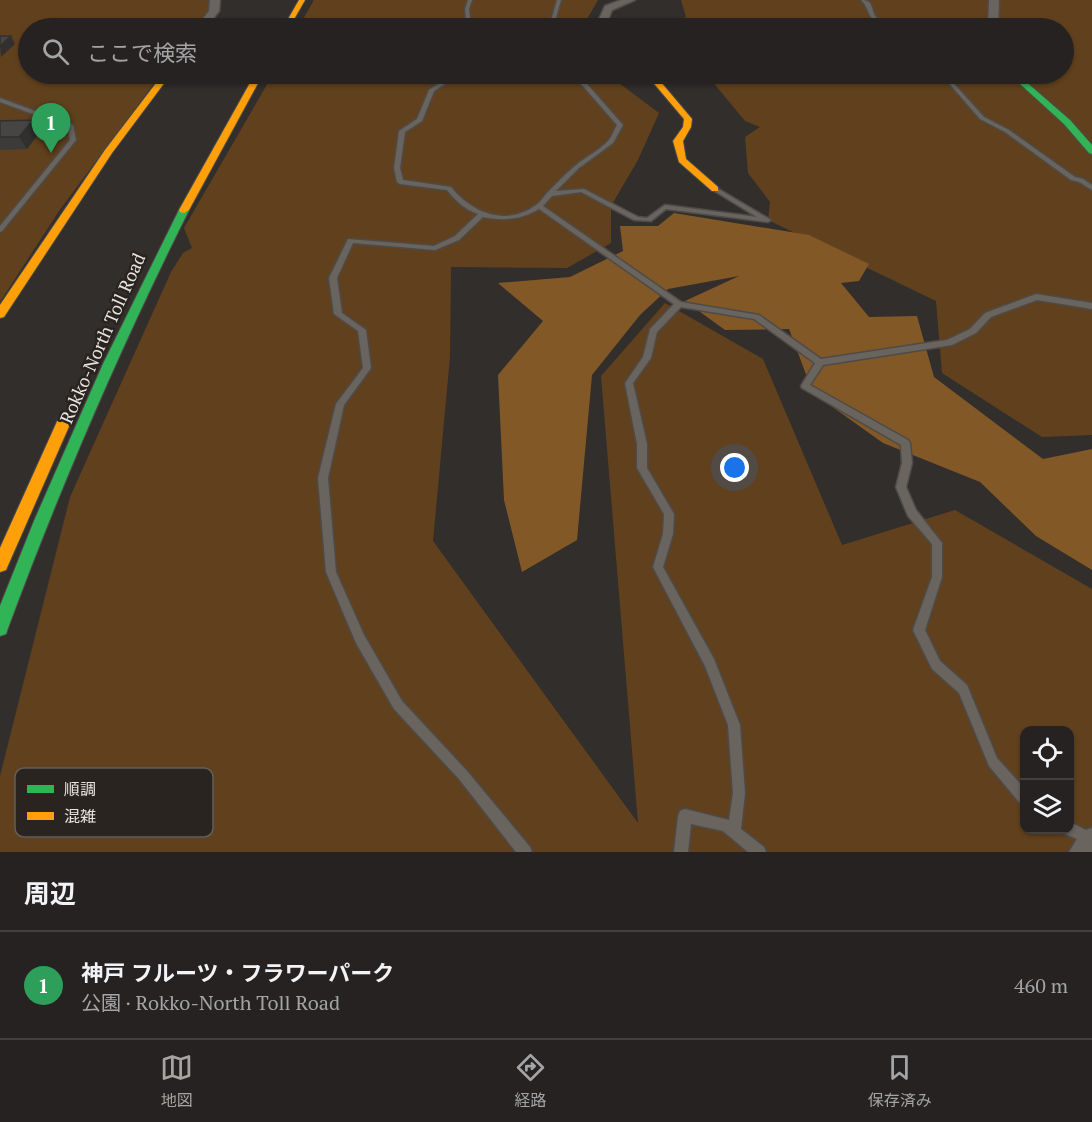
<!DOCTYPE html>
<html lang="ja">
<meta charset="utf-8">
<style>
body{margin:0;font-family:"PT Serif","Noto Sans JP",serif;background:#312f2e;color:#f1f3f6}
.controls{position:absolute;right:18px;bottom:18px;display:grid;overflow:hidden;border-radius:12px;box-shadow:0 2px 4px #0004}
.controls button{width:54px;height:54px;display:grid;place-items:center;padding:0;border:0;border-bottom:2px solid #423f3f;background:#252221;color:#f1f3f6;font:30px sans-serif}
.you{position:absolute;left:735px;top:468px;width:21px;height:21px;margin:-15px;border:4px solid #fff;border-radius:50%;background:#1a73e8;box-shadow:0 0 0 9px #1a73e833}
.badge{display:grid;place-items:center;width:39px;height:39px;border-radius:50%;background:#a7a4a2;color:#fff;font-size:20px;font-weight:700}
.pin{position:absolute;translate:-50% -50px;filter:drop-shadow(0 2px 3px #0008)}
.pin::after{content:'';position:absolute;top:32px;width:21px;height:18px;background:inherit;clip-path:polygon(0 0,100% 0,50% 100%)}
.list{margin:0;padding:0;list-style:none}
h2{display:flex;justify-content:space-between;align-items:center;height:78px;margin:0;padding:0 24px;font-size:26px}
h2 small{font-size:20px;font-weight:400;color:#a3a4a5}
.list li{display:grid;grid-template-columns:39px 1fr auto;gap:18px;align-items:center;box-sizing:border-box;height:108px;padding:0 24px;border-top:2px solid #423f3f}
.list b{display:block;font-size:22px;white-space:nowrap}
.list p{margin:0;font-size:20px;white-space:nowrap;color:#a3a4a5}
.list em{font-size:20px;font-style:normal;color:#a3a4a5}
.icon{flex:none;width:33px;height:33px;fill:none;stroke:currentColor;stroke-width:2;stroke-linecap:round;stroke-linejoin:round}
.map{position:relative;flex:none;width:1092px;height:852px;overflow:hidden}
.search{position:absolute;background:#252221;box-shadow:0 2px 4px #0004;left:18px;right:18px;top:18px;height:66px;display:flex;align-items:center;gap:15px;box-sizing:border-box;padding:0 21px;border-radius:33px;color:#a3a4a5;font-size:22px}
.sheet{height:186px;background:#252221}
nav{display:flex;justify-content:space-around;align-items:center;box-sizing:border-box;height:84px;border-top:2px solid #423f3f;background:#252221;font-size:16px;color:#a3a4a5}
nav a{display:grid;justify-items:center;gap:3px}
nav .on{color:#a7a4a2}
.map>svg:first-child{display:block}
</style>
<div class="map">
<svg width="1092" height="852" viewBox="0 0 1092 852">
<rect width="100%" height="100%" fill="#312e2c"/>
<!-- green -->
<g fill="#61411d" fill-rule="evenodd">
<polygon points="0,0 212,0 210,12 196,28 28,28 28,74 161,74 59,211 0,302"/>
<polygon points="314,0 598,0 582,28 298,28"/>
<polygon points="681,0 1092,0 1092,435 1042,437 942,373 936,301 768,220 770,202 748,173 745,137 760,127 745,121 712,81 696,74 1064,74 1064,28 659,28 686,17"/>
<path d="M273,74H607L659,113L638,160L611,206V243L567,268L451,267L450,357L433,541L638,823L601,376L665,303L763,359L842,545L955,510L1092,589V852H0V776L70,497L171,272L183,253L192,248L184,228ZM1024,730H1070V830H1024Z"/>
</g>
<!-- water -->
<polygon fill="#835827" points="674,213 809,235 869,264 859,281 841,283 869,317 917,316 934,377 1043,459 1092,449 1092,570 1036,536 980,482 883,443 813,393 789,329 725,330 685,301 739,276 668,289 640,315 592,375 577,540 522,572 504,500 498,375 543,321 498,283 570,277 623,251 620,226 658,226"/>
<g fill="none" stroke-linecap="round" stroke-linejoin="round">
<!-- lane casing -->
<g stroke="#4d4b4a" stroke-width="3">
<g id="lane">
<polygon points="468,0 472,0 469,9 471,28 467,28 465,9"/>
<polygon points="557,0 561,0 553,28 549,28"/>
<path d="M861,0C875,0 870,10 876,17C880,22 889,25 893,28C886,28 875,23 871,17C867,10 867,6 861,0Z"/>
<path d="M448,74H453L448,82L434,91L422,121L405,132L400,168L403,180L451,187C472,213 506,227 536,205C541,202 544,196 548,192C557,183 565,174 575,166C585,157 599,151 608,141C612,137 614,130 617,125L583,86L568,74H574L587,84L623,125L613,143L579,168L556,191L584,189L638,217L647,218L665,205L757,217L713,190L712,189L715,187L771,220L768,222L666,209L651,221L634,220L581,192L552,196L543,206L681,302L759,315L821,359L947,340L970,329L985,313L1036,294L1092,303V309L1037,300L991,317L976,333L952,345L823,365L810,385L908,440L910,443L912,463L906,487L916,510L942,543V577L925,630L940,661L967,685L997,758L1024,788V803L1019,802L989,766L959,693L932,669L913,630L932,577V544L908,516L896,487L902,463L901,445L802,388L801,386L815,363L754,319L681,307L657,332L651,358L633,383L647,444V468L674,514L673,534L663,567L714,659L740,725L745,793L741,829L764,847L766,852H748L723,831L691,824L688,852H674L678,816L680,811L685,809L729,820L733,793L728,725L705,666L653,567L663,534L664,514L637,468V444L625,383L643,357L650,329L674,304L539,209C521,220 503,221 483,217L459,240L435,250L353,243L337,278L342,313L366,330L371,368L344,405L328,478L336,572L364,635L402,701L467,771L530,847L532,852H516L459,779L394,709L356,643L326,572L318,478L336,404L363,368L358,331L334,314L329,278L348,239L434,246L455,236L478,214C464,209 456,201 447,190L400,184L397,182L394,168L399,131L417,119L429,90L444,80Z"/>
<polygon points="941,74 945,74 984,117 1009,130 1075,177 1083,179 1092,185 1092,190 1079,182 1071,180 1005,132 980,119"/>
<polygon points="0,98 73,125 76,140 2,231 0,232 0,226 70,140 68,127 0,102"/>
<polygon points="1070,822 1086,830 1092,828 1092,852 1069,852 1077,839 1065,834 1064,830 1070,830"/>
</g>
</g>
<!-- street casing -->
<g stroke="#4d4b4a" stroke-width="3">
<g id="street">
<polygon points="210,0 220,0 219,11 206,28 196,28 209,11"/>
<polygon points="621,0 635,0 612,10 605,28 595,28 605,6"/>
<polygon points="989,0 999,0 998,28 988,28"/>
</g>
</g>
<!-- fast casing -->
<g stroke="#4d4b4a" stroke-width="2">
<g id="fast">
<polygon points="1009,74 1017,74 1070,120 1092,145 1092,154 1089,153 1064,124"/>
<path d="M184,207L189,210C121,346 61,485 8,628L6,634L0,636V606L34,521L103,364L179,210Z"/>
</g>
</g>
<!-- slow casing -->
<g stroke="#4d4b4a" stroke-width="2">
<g id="slow">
<polygon points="299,0 305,0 289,28 283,28"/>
<polygon points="163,74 171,74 112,153 4,317 0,318 0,305 105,150"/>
<polygon points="255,74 263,74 189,210 184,213 180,212 179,210"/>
<polygon points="646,74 654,74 692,119 691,127 683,141 686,159 718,187 718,191 712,191 679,162 673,141 683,127 684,119"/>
<polygon points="67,410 74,415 6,570 0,572 0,548 60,415"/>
</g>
</g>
<!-- lane -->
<use href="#lane" fill="#69645d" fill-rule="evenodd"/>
<!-- street -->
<use href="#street" fill="#69645d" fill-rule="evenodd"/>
<!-- fast -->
<use href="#fast" fill="#30b455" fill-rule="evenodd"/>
<!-- slow -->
<use href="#slow" fill="#ff9f0a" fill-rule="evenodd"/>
</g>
<!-- wall -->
<polygon fill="#3d3b3a" points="0,121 40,132 27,149 0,150"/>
<!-- shaded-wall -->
<g fill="#32302f">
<polygon points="11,36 15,44 1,57 0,46"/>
<polygon points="33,120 40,132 27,149 19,137"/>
</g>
<!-- building -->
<g fill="#474543" stroke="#32302f" stroke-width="1.5">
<polygon points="0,36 11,36 0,46"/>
<polygon points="33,120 19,137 0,137 0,121"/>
</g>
<g text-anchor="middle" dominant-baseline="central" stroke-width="5" stroke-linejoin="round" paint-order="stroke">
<!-- street labels -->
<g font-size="18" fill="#e7e4e1" stroke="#292420">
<text transform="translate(102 338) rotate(-66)">Rokko-North Toll Road</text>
</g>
</g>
<!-- legend -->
<rect x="15" y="768" width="198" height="69" rx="9" fill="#292420" stroke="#625e5a" stroke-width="1.5"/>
<rect x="27" y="785" width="27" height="8" fill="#30b455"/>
<rect x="27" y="812" width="27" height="8" fill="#ff9f0a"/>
<g font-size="16" fill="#e7e4e1">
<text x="64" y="795">順調</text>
<text x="64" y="822">混雑</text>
</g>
</svg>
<div class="controls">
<button><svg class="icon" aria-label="locate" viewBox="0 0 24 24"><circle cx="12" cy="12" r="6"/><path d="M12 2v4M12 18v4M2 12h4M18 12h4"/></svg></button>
<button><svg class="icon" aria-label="layers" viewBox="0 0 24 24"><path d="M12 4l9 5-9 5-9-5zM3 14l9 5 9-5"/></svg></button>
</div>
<div class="you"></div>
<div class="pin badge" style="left:51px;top:153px;background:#2e9e5b">1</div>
<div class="search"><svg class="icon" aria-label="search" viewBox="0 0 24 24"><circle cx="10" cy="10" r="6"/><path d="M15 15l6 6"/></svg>ここで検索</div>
</div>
<section class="sheet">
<h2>周辺<small></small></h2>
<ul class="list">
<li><span class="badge" style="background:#2e9e5b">1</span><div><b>神戸 フルーツ・フラワーパーク</b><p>公園 · Rokko-North Toll Road</p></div><em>460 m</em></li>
</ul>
</section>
<nav>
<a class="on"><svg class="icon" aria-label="map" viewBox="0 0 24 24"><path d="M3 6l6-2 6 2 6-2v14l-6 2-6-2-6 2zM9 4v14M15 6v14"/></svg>地図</a>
<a><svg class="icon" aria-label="directions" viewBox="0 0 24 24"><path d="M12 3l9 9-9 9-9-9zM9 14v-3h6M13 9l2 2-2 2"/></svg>経路</a>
<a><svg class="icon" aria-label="saved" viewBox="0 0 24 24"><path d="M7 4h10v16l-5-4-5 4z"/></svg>保存済み</a>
</nav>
